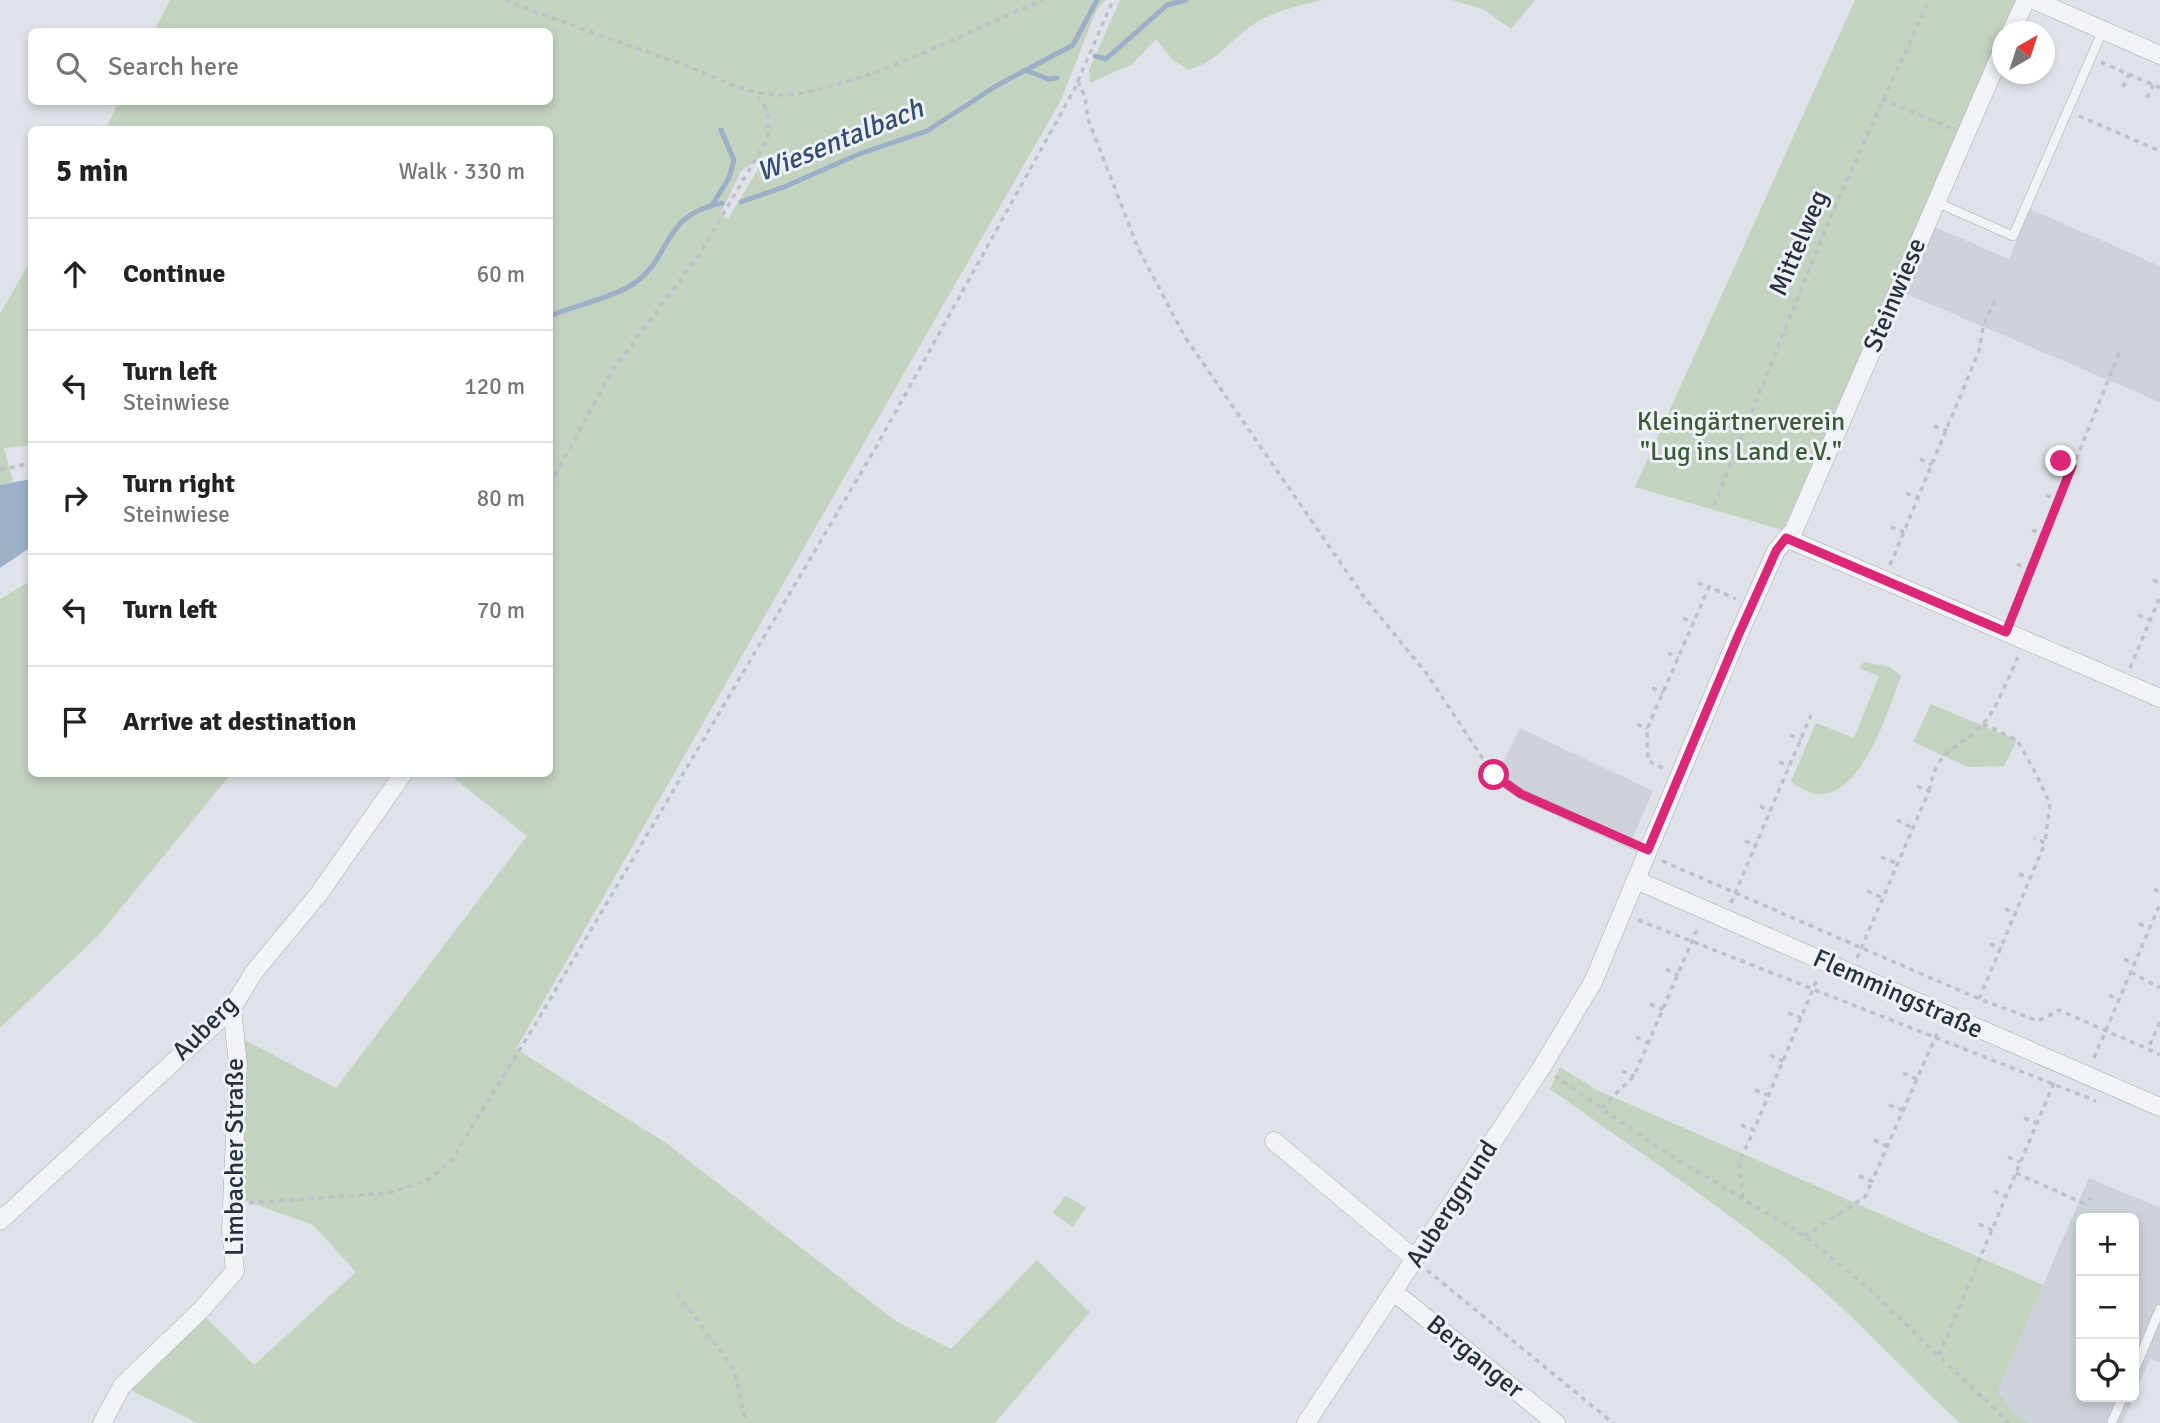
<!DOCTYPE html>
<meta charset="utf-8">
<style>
body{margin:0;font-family:Signika,sans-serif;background:#f6f6f6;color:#222}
.controls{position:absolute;right:21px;bottom:21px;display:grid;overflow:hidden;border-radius:10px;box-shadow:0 4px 10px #0003}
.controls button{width:63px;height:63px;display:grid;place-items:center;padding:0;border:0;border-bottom:2px solid #e0e0e0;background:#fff;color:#222;font:35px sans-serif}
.compass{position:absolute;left:1992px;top:21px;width:63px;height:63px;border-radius:50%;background:#fff;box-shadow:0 4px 10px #0003;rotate:39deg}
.stop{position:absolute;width:21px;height:21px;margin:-16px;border:5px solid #db2777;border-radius:50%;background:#fff}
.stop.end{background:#db2777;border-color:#fff;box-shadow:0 2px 7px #0008}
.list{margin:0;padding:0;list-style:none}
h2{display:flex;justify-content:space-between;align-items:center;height:91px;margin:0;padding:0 28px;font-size:30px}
h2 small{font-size:23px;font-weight:400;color:#767676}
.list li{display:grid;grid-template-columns:46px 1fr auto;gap:21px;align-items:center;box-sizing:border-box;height:112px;padding:0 28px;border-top:2px solid #e0e0e0}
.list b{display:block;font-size:26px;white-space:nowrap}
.list p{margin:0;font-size:23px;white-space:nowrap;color:#767676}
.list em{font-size:23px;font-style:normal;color:#767676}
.icon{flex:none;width:38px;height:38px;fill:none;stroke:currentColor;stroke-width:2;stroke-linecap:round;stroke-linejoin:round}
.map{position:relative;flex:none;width:2160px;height:1423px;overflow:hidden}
.search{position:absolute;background:#fff;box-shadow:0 4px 10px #0003;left:28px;top:28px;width:525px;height:77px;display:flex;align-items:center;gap:18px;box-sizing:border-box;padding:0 24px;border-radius:10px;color:#767676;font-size:26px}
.panel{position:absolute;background:#fff;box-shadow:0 4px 10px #0003;left:28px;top:126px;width:525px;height:651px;border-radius:10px}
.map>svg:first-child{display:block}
</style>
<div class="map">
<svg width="2160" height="1423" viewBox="0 0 2160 1423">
<rect width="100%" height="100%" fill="#dfe2e8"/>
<!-- built -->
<g fill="#cdd1da">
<polygon points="2030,209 2160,266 2160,402 1904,293 1932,226 2009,259"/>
<polygon points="1520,728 1653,791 1631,841 1514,785 1494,771 1504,760"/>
<polygon points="2089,1178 2160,1208 2160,1362 2150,1359 2134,1396 2134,1218 2081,1218 2081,1397 2134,1397 2122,1423 2029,1423 2011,1410 1998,1390"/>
</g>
<!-- green -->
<g fill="#c4d2c0" fill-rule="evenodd">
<path d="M170,0H1106L1097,9L1061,100L516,1049L666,1143L897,1322L951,1349L1037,1260L1090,1312L995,1423H198L128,1389L203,1315L254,1365L356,1272L313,1225L238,1198L241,1038L336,1088L527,836L449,774H550V130H105L119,102H550V32L154,31ZM767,154L728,219L720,215L741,171Z"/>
<path d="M1120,0H1323C1299,6 1272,11 1251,26C1226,44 1221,59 1189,70L1172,59L1156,39L1132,64L1090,83L1089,70Z"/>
<polygon points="1452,0 1535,0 1511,29 1483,9"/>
<polygon points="1855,0 2017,0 1783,530 1635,487"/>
<polygon points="31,260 31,445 4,448 13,482 0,485 0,314"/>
<polygon points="31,581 32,774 231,774 98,936 0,1028 0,599"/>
<path d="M1864,662L1890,667L1901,676C1888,710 1862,799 1816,794C1808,793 1798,786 1791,782L1816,723L1854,738L1879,676L1859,668Z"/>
<polygon points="1931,704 2017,740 2004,766 1968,767 1913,742"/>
<path d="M1560,1067L1597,1090L2043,1285L1998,1390L2011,1410L2029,1423H1960C1900,1368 1847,1307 1782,1256C1708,1197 1627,1144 1550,1089Z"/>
<polygon points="1066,1195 1086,1208 1073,1227 1053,1213"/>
</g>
<!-- water -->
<polygon fill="#9bb0c7" points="31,479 31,547 0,568 0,485"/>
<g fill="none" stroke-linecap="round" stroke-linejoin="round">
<!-- stream -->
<g stroke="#9bb0c7" stroke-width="5">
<polyline points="1095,56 1106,59 1167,5 1186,0"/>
<polyline points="1025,70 1048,79 1057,78"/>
<polyline points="741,202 784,187 859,154 927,131 996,86 1073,45 1097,0"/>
<polyline points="712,205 729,178 734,160 721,130"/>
<path d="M550,316C575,305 606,300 630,286C674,259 659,215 722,203"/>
</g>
<!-- lane casing -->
<g stroke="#a4a9b2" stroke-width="10">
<g id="lane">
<polyline points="1936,202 2013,236 2103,30"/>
<polyline points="1494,775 1521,794 1648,851"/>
<polyline points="2134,1371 2160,1309"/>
<polyline points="2112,1421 2123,1397"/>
</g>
</g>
<!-- street casing -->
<g stroke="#a4a9b2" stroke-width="19">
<g id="street">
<polyline points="2034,0 2160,55"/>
<polyline points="2011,32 2026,0"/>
<polyline points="1786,538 2160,698"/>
<polyline points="1636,880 2160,1107"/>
<polyline points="1274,1141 1415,1259"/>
<polyline points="0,1221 232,1008 254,972 318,895 403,774"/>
<polyline points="1394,1292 1556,1423"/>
<polyline points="102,1423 122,1386 202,1309 235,1271 231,1230 238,1064 232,1008"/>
<polyline points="1306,1423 1542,1067 1593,982 1738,636 1776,551 1794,530 2002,51"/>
</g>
</g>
<!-- path -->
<g stroke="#bdc0c6" stroke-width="3.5" stroke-dasharray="5 5" stroke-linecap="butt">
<path d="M505,0C563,22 621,43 679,63C718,77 751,100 795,94C873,82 969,31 1043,0"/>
<polyline points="2101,62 2160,88"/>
<polyline points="1078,81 1085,97 1088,119 1138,248 1185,337 1364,597 1427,674 1487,765"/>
<polyline points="2123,87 2129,74"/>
<polyline points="2147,98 2153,85"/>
<polyline points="1882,99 1951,128"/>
<polyline points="2079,116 2160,151"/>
<polyline points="1934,426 1947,431"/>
<polyline points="1920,459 1932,465"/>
<polyline points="2061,461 2072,466"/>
<polyline points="0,470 32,463"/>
<polyline points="550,484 612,371 699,255 768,138 768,111 754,92"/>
<polyline points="1906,493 1918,498"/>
<polyline points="2046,495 2057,500"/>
<polyline points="1714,505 1832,213 1929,0"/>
<polyline points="1891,527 1904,532"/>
<polyline points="2032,530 2043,535"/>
<polyline points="2017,564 2029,570"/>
<polyline points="1890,565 1979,351 1983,327 1996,298"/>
<polyline points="2153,580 2160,583"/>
<polyline points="1698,583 1709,587"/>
<polyline points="2138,615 2151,620"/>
<polyline points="2012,617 2120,351"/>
<polyline points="1683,618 1693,623"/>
<polyline points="1668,653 1678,658"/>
<polyline points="2130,668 2160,597"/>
<polyline points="1652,688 1663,693"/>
<polyline points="1637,724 1647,729"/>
<polyline points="1983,724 2017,740 2034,770 2050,803 2045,843"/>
<polyline points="1790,735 1801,740"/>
<polyline points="1779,762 1789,766"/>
<polyline points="1663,768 1648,761 1647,729 1709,587 1736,599"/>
<path d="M1929,791C1939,745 1954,753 1982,725C1996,712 2009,675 2018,657"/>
<polyline points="1760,806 1770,811"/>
<polyline points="1897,820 1913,828"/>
<polyline points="1745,841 1756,845"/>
<polyline points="1881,857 1898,864"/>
<polyline points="1662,861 1979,999 2038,1021 2059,1010 2148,1049"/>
<polyline points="2019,874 2030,878"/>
<polyline points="2154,889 2160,892"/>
<polyline points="1867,891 1883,898"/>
<polyline points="1731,903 1811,715"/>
<polyline points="2005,909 2015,913"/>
<polyline points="1638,920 2096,1101"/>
<polyline points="2139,924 2150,928"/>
<polyline points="1990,944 2001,948"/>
<polyline points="1857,958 1929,791 1912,784"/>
<polyline points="2124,959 2135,964"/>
<polyline points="1666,969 1678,975"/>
<polyline points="2131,972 2160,988"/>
<polyline points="2109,995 2119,1000"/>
<polyline points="1979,999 2045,843 2034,838"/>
<polyline points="1650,1004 1663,1010"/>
<polyline points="1788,1013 1801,1018"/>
<polyline points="2160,1022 2148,1049 2160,1055"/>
<polyline points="1636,1037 1648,1043"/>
<polyline points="1770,1055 1783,1061"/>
<polyline points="2094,1058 2160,904"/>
<polyline points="1622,1071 1634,1076"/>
<polyline points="1903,1073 1917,1079"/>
<polyline points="1555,1076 1663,1151 1805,1236 1869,1289 2009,1423"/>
<polyline points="1755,1090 1768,1095"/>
<polyline points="1889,1105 1903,1110"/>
<polyline points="1601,1108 1634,1076 1699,925"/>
<polyline points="2024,1118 2037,1123"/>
<polyline points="1741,1125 1754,1130 1818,977"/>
<polyline points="1874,1140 1887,1146"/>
<polyline points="2008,1157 2020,1162"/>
<polyline points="2016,1173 2083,1203 2091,1198"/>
<polyline points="1859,1176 1872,1181 1939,1029"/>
<polyline points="1994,1191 2006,1196"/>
<polyline points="1743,1198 1739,1162 1754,1130"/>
<polyline points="249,1203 389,1193 428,1180 451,1161 533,1028 875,449 1074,90 1113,0"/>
<polyline points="1979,1224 1992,1230"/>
<polyline points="1805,1236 1865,1197 1872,1181"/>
<polyline points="1427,1270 1613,1423"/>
<polyline points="677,1293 734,1369 746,1423"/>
<polyline points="1939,1355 2054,1083"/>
</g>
<!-- lane -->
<use href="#lane" stroke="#f2f3f6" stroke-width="9"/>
<!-- street -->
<use href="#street" stroke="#f2f3f6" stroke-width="18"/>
</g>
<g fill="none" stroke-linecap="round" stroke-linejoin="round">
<!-- route -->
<polyline stroke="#db2777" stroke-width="9" points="1494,775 1521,794 1648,850 1738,636 1776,551 1786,538 2006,632 2072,466 2061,461"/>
</g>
<g text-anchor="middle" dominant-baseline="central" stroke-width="6" stroke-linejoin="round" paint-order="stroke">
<!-- street labels -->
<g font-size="26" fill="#28303f" stroke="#eef1f6">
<text transform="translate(1799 243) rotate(-67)">Mittelweg</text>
<text transform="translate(1895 295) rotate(-67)">Steinwiese</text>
<text transform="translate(1898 994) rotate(24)">Flemmingstraße</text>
<text transform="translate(205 1028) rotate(-45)">Auberg</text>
<text transform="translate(235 1157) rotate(-90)">Limbacher Straße</text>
<text transform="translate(1452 1204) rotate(-57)">Auberggrund</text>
<text transform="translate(1475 1357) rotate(39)">Berganger</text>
</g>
<!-- park labels -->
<g font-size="26" fill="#3c5a36" stroke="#eef1f6">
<text x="1741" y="422">Kleingärtnerverein<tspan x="1741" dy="30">"Lug ins Land e.V."</tspan></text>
</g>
<!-- water labels -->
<g font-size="28" font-style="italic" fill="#334e72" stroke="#eef1f6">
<text transform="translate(840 140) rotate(-22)">Wiesentalbach</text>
</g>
</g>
</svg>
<div class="controls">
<button>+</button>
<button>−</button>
<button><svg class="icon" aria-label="locate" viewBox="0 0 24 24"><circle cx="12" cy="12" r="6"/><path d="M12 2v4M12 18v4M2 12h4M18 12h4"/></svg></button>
</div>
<svg class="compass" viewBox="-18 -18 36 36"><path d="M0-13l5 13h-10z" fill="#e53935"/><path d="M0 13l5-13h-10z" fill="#767676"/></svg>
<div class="stop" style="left:1494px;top:775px"></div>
<div class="stop end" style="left:2061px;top:461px"></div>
<div class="search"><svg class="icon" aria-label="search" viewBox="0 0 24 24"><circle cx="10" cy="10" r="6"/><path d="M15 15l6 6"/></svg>Search here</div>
<section class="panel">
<h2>5 min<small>Walk · 330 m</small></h2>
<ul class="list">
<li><svg class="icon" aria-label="ahead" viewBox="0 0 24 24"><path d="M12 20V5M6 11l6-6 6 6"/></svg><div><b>Continue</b></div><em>60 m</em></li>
<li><svg class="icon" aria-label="left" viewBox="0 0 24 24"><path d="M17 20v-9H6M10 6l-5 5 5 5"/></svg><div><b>Turn left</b><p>Steinwiese</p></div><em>120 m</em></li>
<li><svg class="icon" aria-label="right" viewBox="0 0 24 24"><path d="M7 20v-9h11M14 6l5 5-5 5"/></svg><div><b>Turn right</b><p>Steinwiese</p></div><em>80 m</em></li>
<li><svg class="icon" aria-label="left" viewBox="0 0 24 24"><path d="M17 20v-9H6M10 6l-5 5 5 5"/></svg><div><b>Turn left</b></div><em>70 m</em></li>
<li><svg class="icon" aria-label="arrive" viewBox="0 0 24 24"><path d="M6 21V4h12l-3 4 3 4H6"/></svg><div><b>Arrive at destination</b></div></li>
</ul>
</section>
</div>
